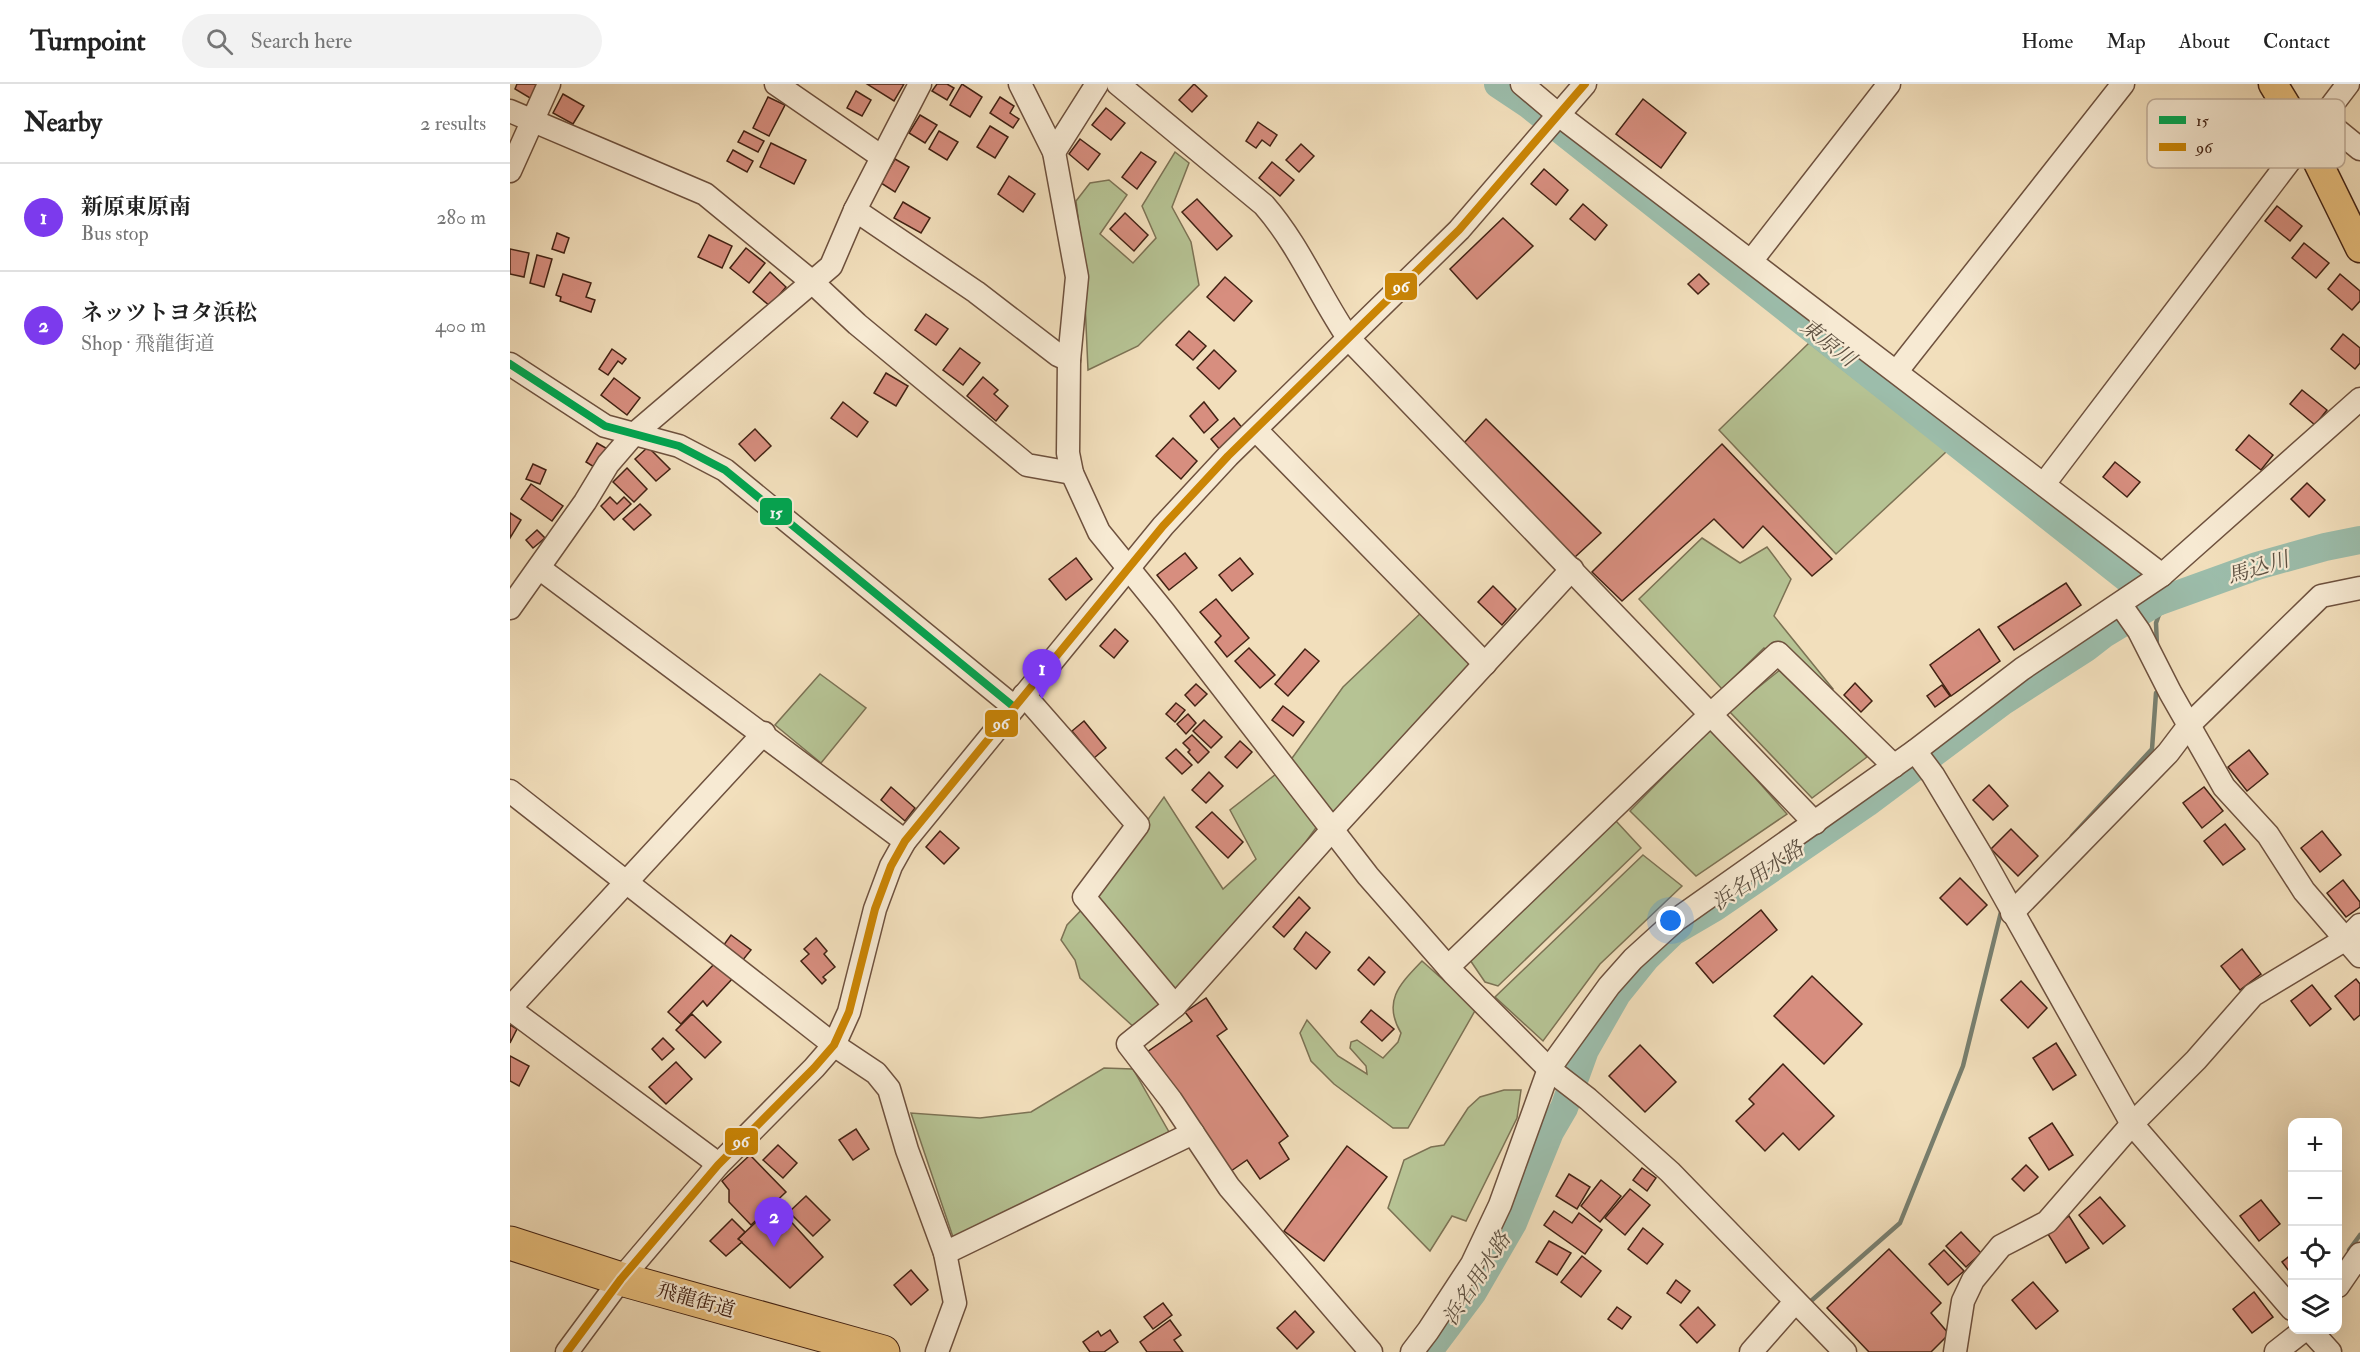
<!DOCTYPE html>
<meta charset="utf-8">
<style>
body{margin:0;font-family:"IM FELL Double Pica","Noto Serif JP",serif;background:#f2f2f2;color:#222}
.controls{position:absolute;right:18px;bottom:18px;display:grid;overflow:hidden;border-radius:12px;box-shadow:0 6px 24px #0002}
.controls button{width:54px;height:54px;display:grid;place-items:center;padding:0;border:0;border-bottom:2px solid #e0e0e0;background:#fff;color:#222;font:30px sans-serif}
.you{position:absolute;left:1161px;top:837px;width:21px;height:21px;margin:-15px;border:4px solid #fff;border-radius:50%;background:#1a73e8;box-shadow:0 0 0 9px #1a73e833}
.badge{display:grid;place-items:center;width:39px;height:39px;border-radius:50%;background:#7c3aed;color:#fff;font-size:20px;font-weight:700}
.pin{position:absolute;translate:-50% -50px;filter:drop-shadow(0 2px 3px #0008)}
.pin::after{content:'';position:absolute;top:32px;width:21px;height:18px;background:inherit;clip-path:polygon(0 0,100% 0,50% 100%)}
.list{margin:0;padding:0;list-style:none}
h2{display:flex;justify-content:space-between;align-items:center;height:78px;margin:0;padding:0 24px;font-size:26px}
h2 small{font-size:20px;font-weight:400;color:#767676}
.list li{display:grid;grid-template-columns:39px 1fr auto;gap:18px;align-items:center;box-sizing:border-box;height:108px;padding:0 24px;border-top:2px solid #e0e0e0}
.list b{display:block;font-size:22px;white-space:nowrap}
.list p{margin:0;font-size:20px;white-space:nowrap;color:#767676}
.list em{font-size:20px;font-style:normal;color:#767676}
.icon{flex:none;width:33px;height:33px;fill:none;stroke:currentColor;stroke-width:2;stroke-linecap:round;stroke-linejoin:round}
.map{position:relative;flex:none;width:1850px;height:1268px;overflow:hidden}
header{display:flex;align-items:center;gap:36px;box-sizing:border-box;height:84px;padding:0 30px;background:#fff;border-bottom:2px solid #e0e0e0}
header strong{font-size:28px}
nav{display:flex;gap:33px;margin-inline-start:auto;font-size:21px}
.search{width:420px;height:54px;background:#f2f2f2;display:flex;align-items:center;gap:15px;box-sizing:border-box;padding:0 21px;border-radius:33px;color:#767676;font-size:22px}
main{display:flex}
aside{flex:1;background:#fff}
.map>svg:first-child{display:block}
</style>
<header>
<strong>Turnpoint</strong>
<div class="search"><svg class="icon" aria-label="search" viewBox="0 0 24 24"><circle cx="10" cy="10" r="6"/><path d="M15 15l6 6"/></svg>Search here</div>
<nav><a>Home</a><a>Map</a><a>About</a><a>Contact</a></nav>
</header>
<main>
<aside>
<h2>Nearby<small>2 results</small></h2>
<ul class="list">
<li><span class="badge">1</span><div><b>新原東原南</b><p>Bus stop</p></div><em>280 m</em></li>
<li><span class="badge">2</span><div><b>ネッツトヨタ浜松</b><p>Shop · 飛龍街道</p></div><em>400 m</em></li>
</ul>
</aside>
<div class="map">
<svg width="1850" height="1268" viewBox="0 0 1850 1268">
<rect width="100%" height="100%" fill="#f2dfbc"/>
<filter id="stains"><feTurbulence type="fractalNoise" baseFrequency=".00333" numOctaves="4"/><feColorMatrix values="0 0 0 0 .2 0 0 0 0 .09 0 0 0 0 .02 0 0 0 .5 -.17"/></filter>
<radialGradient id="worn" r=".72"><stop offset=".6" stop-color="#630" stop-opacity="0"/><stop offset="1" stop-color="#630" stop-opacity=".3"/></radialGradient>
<!-- green -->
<g fill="#b6c394" stroke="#7c7254" stroke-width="1.5">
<polygon points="665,68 679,79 662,123 681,158 689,201 628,262 578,286 573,173 566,117 580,99 599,96 617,111 590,150 623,179 646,154 632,122"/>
<polygon points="1299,259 1437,367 1326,470 1209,346"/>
<polygon points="1192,454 1230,479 1257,463 1281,495 1264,532 1323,605 1316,611 1281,585 1357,673 1302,714 1219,627 1276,581 1254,564 1212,605 1129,515"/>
<polygon points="914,526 963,583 825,733 780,677 833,603"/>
<polygon points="310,590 356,624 311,679 265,641"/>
<polygon points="1201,644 1277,730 1186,792 1120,727"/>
<polygon points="766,690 808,741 744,829 626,945 570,894 565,876 551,856 557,841 578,819 654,713 713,805 746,775 720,726"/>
<polygon points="1106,737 1131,764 988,902 975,898 960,876 1028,805"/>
<polygon points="1133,771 1172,802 1090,880 1033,957 985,913"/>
<path d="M912,877L966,925L898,1044H883L824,1000L801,977L790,949L797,936L828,972L857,990L856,982L840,964L841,958L847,956L873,974L888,958L891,949C872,917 890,900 912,877Z"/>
<polygon points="594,984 623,985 659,1048 444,1156 401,1029 470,1034 521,1028"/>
<polygon points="994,1006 1011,1006 1007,1034 956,1137 942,1132 920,1167 878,1124 894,1076 921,1063 934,1061 958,1024 970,1013"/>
</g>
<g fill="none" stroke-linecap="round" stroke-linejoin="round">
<!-- stream -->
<g stroke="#787f6f" stroke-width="4.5">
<polyline points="1647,562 1646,539 1651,525 1647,518"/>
<polyline points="1562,752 1642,665 1646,609"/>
<polyline points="1839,1166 1850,1151"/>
<polyline points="1301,1217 1390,1139 1453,982 1491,828"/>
</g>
<!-- river -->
<g stroke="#9cbdab" stroke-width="28">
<polyline points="988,0 1018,20 1647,518"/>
<polyline points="918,1268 963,1208 1003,1139 1040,1048 1054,1024 1075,966 1107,910 1136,874 1163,848 1204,824 1357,719 1492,618 1576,564 1594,550 1647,518 1747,482 1815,463 1850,456"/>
</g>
</g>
<!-- building -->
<g fill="#d78e7f" stroke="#422214" stroke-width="1.5">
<polygon points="7,0 34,0 25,17 5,5"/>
<polygon points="357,0 394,0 384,17"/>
<polygon points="427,0 437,0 444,4 437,16 422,7"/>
<polygon points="452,0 472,13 460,33 440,21"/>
<polygon points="684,0 697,12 682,28 669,16"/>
<polygon points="346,7 361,16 352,32 337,24"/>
<polygon points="53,10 74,22 63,40 43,29"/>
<polygon points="258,13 275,21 259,52 243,44"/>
<polygon points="490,13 504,22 500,29 509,35 503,44 480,29"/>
<polygon points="1133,15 1176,49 1151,84 1106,50"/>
<polygon points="596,24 615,39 601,56 582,41"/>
<polygon points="410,31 427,41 415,59 399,49"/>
<polygon points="748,38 767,51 760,62 752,56 746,64 736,57"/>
<polygon points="480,42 498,53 485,74 467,63"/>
<polygon points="234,47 254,57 248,68 228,58"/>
<polygon points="429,47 448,58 437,76 419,65"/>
<polygon points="570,55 590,70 578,86 559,70"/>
<polygon points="261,59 296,76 284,100 250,83"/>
<polygon points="791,60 804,72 789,88 776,76"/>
<polygon points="223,66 243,77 237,88 217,77"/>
<polygon points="631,68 646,78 627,105 612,93"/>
<polygon points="385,75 399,83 385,108 371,99"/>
<polygon points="762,78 784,96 770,112 749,94"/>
<polygon points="1034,85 1058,106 1046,121 1021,100"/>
<polygon points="499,92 525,110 513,128 488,110"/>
<polygon points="687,115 722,152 707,166 672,128"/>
<polygon points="393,118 420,134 411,149 384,134"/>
<polygon points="1073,120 1097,141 1085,156 1060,135"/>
<polygon points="1767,122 1792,142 1780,157 1755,137"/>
<polygon points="615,129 638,151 624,167 600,145"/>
<polygon points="993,134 1023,162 967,215 940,185"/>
<polygon points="47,149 59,154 54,169 42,165"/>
<polygon points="199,151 222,162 212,184 188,173"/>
<polygon points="1794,159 1819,179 1806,194 1782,174"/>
<polygon points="236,164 255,179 239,199 220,184"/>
<polygon points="0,165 19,169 14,193 0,190"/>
<polygon points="27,171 42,175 34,203 20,199"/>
<polygon points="260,188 276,203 260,222 243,208"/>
<polygon points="53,190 81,199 76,213 85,216 81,228 50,217 51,213 46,211"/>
<polygon points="1189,190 1199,200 1188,210 1178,200"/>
<polygon points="1830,190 1850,207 1850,217 1842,226 1818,205"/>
<polygon points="715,193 742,217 724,237 697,213"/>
<polygon points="416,230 438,245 426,261 405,246"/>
<polygon points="679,247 696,262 683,276 666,261"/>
<polygon points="1833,250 1850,264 1850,279 1845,285 1821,265"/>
<polygon points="450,264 470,279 453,301 433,286"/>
<polygon points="102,265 116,275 112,280 108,277 98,291 89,285"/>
<polygon points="704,266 726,287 709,305 687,284"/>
<polygon points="376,289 398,302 386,322 364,309"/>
<polygon points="473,293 488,306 484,310 498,322 486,337 457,312"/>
<polygon points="104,294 130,314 117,331 91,311"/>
<polygon points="1792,306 1817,326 1805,341 1780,320"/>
<polygon points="333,318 358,338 347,353 321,334"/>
<polygon points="694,318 708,336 694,349 680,332"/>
<polygon points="724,334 734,346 711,367 701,355"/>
<polygon points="976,335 1091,449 1065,473 954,359"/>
<polygon points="245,345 261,362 245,377 229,360"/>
<polygon points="1739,351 1763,371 1751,386 1726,366"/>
<polygon points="663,354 687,377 671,395 646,372"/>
<polygon points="87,359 101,367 89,386 76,378"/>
<polygon points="1212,360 1322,475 1302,492 1253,442 1233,464 1204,435 1112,517 1082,488"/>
<polygon points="138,363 160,385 146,397 125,375"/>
<polygon points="1605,378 1630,398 1617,413 1593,393"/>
<polygon points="23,380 36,386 30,400 16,395"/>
<polygon points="117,384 137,405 124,418 103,398"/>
<polygon points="1797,399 1815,416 1799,433 1781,415"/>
<polygon points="21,400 53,422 42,437 11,415"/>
<polygon points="100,413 107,420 114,413 121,420 104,436 91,422"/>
<polygon points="130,420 141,431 124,446 113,435"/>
<polygon points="0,429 11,436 0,454"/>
<polygon points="27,446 35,454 23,464 16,456"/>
<polygon points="675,469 687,484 659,506 647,491"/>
<polygon points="566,474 582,495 556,516 539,495"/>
<polygon points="730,474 743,490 722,507 709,491"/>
<polygon points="1556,499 1571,521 1504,566 1488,543"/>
<polygon points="983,502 1006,525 992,541 968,518"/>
<polygon points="706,515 739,554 717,573 705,558 711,552 690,528"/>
<polygon points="605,545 618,557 604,574 590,562"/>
<polygon points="1469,545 1490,577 1441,612 1420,581"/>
<polygon points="739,564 765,591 750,604 725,577"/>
<polygon points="795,565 809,577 778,612 765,600"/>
<polygon points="1345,599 1362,617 1351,628 1334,611"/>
<polygon points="686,600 697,610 685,622 675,611"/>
<polygon points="1432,601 1440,612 1425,623 1417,612"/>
<polygon points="666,619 675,626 665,638 656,630"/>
<polygon points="773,622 794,638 783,652 762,636"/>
<polygon points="678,630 686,639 676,650 667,640"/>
<polygon points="694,636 712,653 701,664 683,647"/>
<polygon points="574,637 596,664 584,674 562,647"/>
<polygon points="682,651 699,668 688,679 678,668 680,666 673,659"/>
<polygon points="730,657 742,668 727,684 715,673"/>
<polygon points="666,665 682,681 672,690 656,674"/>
<polygon points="1739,666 1758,690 1737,707 1718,683"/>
<polygon points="699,688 713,702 696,719 682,706"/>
<polygon points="1479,701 1498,722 1483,736 1463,716"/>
<polygon points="381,703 405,724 395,737 371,716"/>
<polygon points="1694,703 1713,727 1692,744 1673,719"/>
<polygon points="702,728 733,758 718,774 686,743"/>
<polygon points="1715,740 1735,765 1713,781 1694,757"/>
<polygon points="1501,745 1528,772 1508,792 1481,765"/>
<polygon points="430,747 449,764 434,780 416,763"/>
<polygon points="1812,747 1831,771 1810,788 1791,764"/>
<polygon points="1450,794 1477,821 1457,841 1430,814"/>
<polygon points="1833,796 1850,818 1850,823 1836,833 1817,809"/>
<polygon points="789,813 800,824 774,853 763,843"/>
<polygon points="1251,826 1267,846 1203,899 1186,879"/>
<polygon points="796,848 820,868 806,885 784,865"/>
<polygon points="221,851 241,866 232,877 213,862"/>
<polygon points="306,854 317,867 314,870 325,883 313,893 316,896 312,900 291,877 299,870 294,865"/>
<polygon points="1732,865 1751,890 1730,906 1711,882"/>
<polygon points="859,873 875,888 864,901 848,886"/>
<polygon points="206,878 223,894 197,922 193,917 171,940 158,928"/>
<polygon points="1302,892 1352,940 1314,980 1264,932"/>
<polygon points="1846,895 1850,900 1850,931 1844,936 1825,912"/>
<polygon points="1511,897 1537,924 1518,944 1491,916"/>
<polygon points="1802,901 1821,925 1800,942 1781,917"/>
<polygon points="696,914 717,945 707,952 778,1052 769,1059 779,1075 750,1095 737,1076 721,1087 637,968 682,937 675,928"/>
<polygon points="861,926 884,945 872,957 851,938"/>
<polygon points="182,930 211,958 195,974 166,946"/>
<polygon points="0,941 7,945 0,959"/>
<polygon points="153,954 164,965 152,976 142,965"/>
<polygon points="1546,959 1566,991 1543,1006 1523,974"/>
<polygon points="1130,961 1166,998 1135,1028 1099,992"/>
<polygon points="0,972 19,982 9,1002 0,997"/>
<polygon points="166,978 182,995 156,1020 139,1003"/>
<polygon points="1273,980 1324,1032 1289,1066 1273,1049 1255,1067 1226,1037 1244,1020 1239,1015"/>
<polygon points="1542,1039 1563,1071 1539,1086 1519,1054"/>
<polygon points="346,1045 359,1065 343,1076 329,1056"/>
<polygon points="268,1061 287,1079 273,1094 253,1076"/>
<polygon points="837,1062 877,1093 814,1177 774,1147"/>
<polygon points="240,1071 276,1108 241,1141 219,1118 219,1106 212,1097"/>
<polygon points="1516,1081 1528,1093 1514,1107 1502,1095"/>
<polygon points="1132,1084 1146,1094 1137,1107 1123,1096"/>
<polygon points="1059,1090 1080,1103 1067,1125 1046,1112"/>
<polygon points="1091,1096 1111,1112 1090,1138 1071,1122"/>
<polygon points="1120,1105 1140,1121 1115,1151 1095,1134"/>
<polygon points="296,1112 320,1136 303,1152 279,1128"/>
<polygon points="1590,1113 1615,1142 1593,1160 1569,1131"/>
<polygon points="1751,1116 1770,1140 1749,1157 1730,1132"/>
<polygon points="265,1120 313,1173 280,1204 228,1155"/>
<polygon points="1044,1127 1062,1139 1069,1129 1092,1146 1075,1170 1034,1141"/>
<polygon points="1559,1132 1579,1164 1556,1179 1536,1147"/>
<polygon points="222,1135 235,1148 228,1155 232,1158 216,1172 200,1157"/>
<polygon points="1133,1144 1153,1160 1137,1180 1118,1165"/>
<polygon points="1451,1148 1471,1169 1456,1183 1436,1162"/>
<polygon points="1039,1157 1061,1169 1047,1191 1026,1178"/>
<polygon points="1379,1165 1431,1219 1421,1229 1439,1250 1421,1268 1359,1268 1317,1224"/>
<polygon points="1434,1166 1454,1187 1438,1201 1419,1180"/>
<polygon points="1782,1170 1782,1191 1772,1178"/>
<polygon points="1072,1172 1091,1187 1071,1213 1051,1198"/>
<polygon points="401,1186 418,1206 401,1221 384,1201"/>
<polygon points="1166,1196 1180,1207 1171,1219 1157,1209"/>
<polygon points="1523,1198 1548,1227 1526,1245 1502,1216"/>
<polygon points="1744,1208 1763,1233 1742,1249 1723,1225"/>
<polygon points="653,1219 662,1231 643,1245 634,1233"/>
<polygon points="1107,1223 1121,1233 1112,1245 1098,1235"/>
<polygon points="1188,1223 1205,1241 1187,1259 1170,1241"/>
<polygon points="785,1227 804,1248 787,1265 767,1244"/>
<polygon points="660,1236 671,1251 664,1256 673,1268 637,1268 630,1258"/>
<polygon points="600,1246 608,1258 594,1268 580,1268 573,1258 588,1247 591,1252"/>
</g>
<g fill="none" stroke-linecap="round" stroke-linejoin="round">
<!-- minor casing -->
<g stroke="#6e513e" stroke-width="25">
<g id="minor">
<polyline points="266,0 372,73"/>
<polyline points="510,0 544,68 567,193 559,276 558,369 562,389 589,448 654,528 858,792 944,890 1039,985 1078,1015 1160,1088 1335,1268"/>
<path d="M608,0L754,121C789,161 809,211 839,255L1305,739"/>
<polyline points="1012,0 1050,32 1652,491"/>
<polyline points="0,27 195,110 301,197 347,240 517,381 562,389"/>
<polyline points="1812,34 1850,65"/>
<polyline points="544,68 587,0"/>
<polyline points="0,87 39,0"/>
<polyline points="345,126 466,208 548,271 559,276"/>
<polyline points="1242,176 1379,0"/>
<polyline points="0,280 95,342 169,362 215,386 504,623"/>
<polyline points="1387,287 1613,0"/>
<polyline points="746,346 975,580"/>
<polyline points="1534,400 1838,0"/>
<polyline points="29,484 395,757"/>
<polyline points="1610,520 1629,547 1660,608 1714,703 1758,751 1794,807 1850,872"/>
<polyline points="0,524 75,418 98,380 123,351 321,182 345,126 410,0"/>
<polyline points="514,611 628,741 574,813 665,922"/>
<polyline points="1405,667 1423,691 1471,771 1622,1040 1782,1225"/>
<polyline points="0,707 324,961 366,989 379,1005 397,1066 435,1169 445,1219 427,1268"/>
<polyline points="1502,829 1658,669 1680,640 1811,512 1850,504"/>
<polyline points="938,883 1201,630 1268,569 1384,682"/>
<polyline points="0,924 254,649"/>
<polyline points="0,925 199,1073 208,1081"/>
<polyline points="435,1169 683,1049"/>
<polyline points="1828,1202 1850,1170"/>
<polyline points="1800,1246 1820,1268"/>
<polyline points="57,1268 111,1195 208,1081 304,984 324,961 339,928 365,825 381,782 395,757 653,442 718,372 949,146 1075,0"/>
<polyline points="861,1268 719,1103 661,1016 618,960 665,922 822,746 1062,485"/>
<polyline points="902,1268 918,1247 962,1180 990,1121 1039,985 1099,902 1123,875 1166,836 1405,667 1512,585 1652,491 1850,315"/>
<polyline points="1241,1268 1285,1218"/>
<polyline points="1445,1268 1453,1217 1463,1196 1491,1162 1537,1138 1622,1040 1686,976 1743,911 1836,855 1850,841"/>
<polyline points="1766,1268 1794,1246"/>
</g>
</g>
<!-- major casing -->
<g stroke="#422214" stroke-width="31">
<polyline id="major" points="1763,0 1796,54 1850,164"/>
</g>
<!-- highway casing -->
<g stroke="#422214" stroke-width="35">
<polyline id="highway" points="0,1159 111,1195 373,1268"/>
</g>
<!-- minor -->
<use href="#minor" stroke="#f7ead3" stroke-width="22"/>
<!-- major -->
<use href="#major" stroke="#e9c07e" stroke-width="28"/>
<!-- highway -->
<use href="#highway" stroke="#e9c07e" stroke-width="33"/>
<!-- bus-1 casing -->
<g stroke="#f7ead3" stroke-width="12">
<polyline id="bus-1" points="0,280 95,342 169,362 215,386 504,623"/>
</g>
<!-- bus-2 casing -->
<g stroke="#f7ead3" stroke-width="12">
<polyline id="bus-2" points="57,1268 111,1195 208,1081 304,984 324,961 339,928 365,825 381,782 395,757 653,442 718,372 949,146 1075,0"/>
</g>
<!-- bus-1 -->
<use href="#bus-1" stroke="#00a651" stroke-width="8"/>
<!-- bus-2 -->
<use href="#bus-2" stroke="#ca8505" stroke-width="8"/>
</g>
<g text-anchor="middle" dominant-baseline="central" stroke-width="4.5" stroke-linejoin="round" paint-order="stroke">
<!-- street labels -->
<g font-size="20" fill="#422214" stroke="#f7ead3">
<text transform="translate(186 1216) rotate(16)">飛龍街道</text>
</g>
<!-- water labels -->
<g font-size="21" font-style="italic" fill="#5d5041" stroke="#f7ead3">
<text transform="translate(1318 259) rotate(38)">東原川</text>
<text transform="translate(1748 484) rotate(-17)">馬込川</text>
<text transform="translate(1248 792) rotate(-34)">浜名用水路</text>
<text transform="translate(967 1195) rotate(-57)">浜名用水路</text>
</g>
</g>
<!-- legend -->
<rect x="1637" y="15" width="198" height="69" rx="9" fill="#f7ead3" stroke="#c1ae9a" stroke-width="1.5"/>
<rect x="1649" y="32" width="27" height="8" fill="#00a651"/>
<rect x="1649" y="59" width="27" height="8" fill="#ca8505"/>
<g font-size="16" fill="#422214">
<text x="1686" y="42">15</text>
<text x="1686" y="69">96</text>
</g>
<g stroke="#f7ead3" stroke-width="2">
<rect x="874" y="188" width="34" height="29" rx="6" fill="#ca8505"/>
<rect x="249" y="413" width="34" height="29" rx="6" fill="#00a651"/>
<rect x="474" y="625" width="35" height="29" rx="6" fill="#ca8505"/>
<rect x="214" y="1043" width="35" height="29" rx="6" fill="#ca8505"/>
</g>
<g font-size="16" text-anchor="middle" font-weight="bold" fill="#fff">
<text x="891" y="208">96</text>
<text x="266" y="434">15</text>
<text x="491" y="645">96</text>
<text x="231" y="1063">96</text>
</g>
<rect width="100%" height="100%" filter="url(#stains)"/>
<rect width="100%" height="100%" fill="url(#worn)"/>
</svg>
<div class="controls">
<button>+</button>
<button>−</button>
<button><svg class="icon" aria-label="locate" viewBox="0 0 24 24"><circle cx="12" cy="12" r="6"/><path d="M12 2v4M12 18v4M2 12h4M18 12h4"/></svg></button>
<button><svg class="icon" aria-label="layers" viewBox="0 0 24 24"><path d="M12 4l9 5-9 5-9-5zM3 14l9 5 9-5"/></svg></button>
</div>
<div class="you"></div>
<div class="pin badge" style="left:532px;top:615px">1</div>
<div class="pin badge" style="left:264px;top:1163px">2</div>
</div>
</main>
